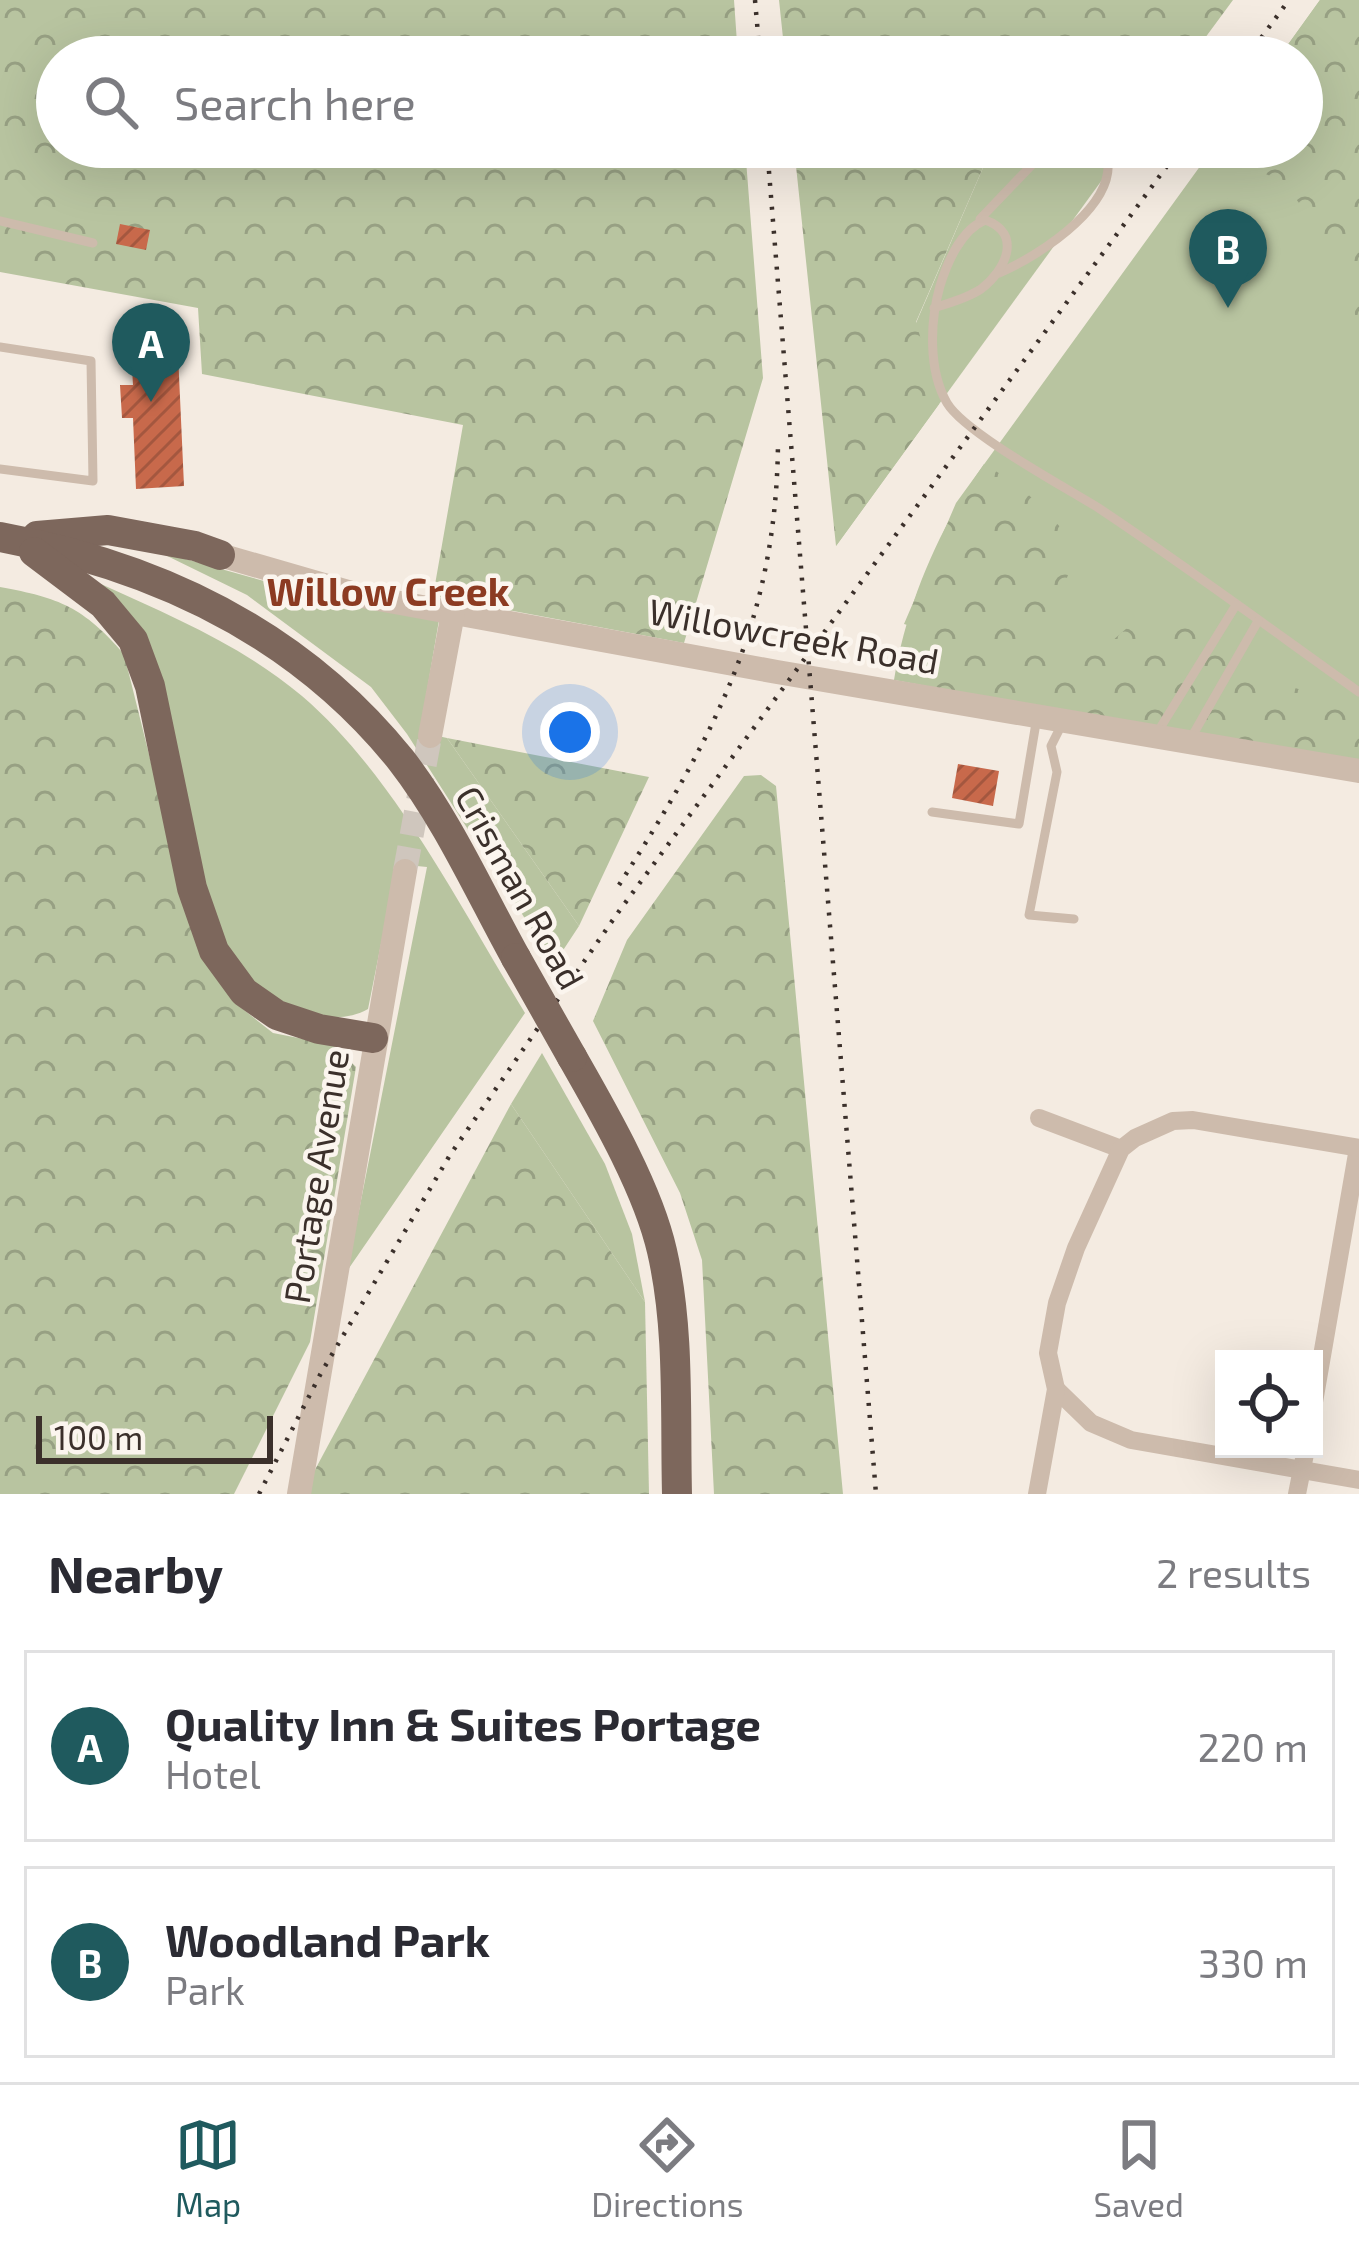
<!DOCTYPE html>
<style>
body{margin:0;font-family:"Exo 2",sans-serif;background:#f2f2f3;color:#2b2b33}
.controls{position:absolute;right:36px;bottom:36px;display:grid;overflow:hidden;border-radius:0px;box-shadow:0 12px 48px #0002}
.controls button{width:108px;height:108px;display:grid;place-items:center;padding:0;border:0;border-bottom:3px solid #e1e1e2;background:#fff;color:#2b2b33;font:60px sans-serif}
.scale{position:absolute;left:36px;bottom:30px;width:237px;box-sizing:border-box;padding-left:12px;border:6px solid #3b302b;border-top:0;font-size:33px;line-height:42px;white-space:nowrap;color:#3b302b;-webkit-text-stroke:9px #fbf5ee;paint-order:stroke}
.you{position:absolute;left:570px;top:732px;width:42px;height:42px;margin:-30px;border:9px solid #fff;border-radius:50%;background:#1a73e8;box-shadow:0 0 0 18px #1a73e833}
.badge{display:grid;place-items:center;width:78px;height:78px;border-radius:50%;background:#1f5a5e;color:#fff;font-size:39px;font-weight:700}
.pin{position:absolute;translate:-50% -99px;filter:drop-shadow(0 3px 6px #0008)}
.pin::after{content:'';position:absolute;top:63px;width:42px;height:36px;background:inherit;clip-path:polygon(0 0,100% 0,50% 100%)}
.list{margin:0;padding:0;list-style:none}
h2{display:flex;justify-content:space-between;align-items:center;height:156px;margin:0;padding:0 48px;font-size:51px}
h2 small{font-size:39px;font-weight:400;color:#7c7c81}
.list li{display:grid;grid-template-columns:78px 1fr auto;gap:36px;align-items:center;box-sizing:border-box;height:192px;margin:0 24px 24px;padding:0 24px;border:3px solid #e1e1e2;border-radius:0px}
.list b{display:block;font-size:45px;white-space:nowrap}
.list p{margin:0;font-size:39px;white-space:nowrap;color:#7c7c81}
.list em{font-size:39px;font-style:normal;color:#7c7c81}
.icon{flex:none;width:66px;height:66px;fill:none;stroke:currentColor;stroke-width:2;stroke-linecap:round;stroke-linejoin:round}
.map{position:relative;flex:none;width:1359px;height:1494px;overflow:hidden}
.search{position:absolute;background:#fff;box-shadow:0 12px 48px #0002;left:36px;right:36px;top:36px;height:132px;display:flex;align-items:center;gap:30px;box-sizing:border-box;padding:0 42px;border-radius:66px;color:#7c7c81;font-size:45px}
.sheet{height:588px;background:#fff}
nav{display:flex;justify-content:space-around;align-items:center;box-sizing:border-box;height:168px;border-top:3px solid #e1e1e2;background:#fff;font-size:33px;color:#7c7c81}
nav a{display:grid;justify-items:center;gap:6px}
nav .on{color:#1f5a5e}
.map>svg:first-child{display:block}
</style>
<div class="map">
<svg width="1359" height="1494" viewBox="0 0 1359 1494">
<defs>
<pattern id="forest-crowns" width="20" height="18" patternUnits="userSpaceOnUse" patternTransform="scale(3)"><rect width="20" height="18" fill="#b8c4a0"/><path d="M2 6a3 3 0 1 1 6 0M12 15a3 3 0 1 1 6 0" fill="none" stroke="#97a083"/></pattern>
<pattern id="building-hatch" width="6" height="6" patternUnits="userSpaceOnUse" patternTransform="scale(3)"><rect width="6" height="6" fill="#c8694b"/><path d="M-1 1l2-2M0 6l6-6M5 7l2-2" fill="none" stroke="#a4573f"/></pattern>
</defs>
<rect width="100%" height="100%" fill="#f4ebe1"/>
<!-- green -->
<g fill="#b8c4a0">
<polygon points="1320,0 1359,0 1359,759 904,624 956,503 1214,147 1302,147 1302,57 1279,57"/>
<polygon points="992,147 1126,147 836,546 916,323"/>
<polygon points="157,551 339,602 439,620 420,732 447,738 579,926 554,964 407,734 371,687 247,595"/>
<path d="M101,584C171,616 243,646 302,696C395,776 461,909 525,1013L347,1271L427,867L397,864L368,1009C324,1034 259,997 233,958C209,921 198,870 184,829C156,747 128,666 101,584Z"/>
<polygon points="542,1053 605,1164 632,1234 645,1302 511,1104"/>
</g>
<!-- forest -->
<g fill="url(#forest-crowns)">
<polygon points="0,0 734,0 738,57 57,57 57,147 745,147 763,378 684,643 433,596 463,425 202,374 198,308 0,272"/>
<polygon points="779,0 1233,0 1191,57 1046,57 1035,49 1031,57 785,57"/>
<polygon points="1320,0 1359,0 1359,330 1340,255 1281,180 1210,153 1214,147 1302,147 1302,57 1279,57"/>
<polygon points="794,147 992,147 916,322 939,404 836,546"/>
<path d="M984,464L1020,486L1073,540L1069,572L1048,633L1066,653L1105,647L1134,622L1183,612L1285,685L1359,707V765L894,680C907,602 939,528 984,464Z"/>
<path d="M0,587C60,598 83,607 124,654L194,935L234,1002L273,1033L334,1045L356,1067L310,1342L234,1494H0Z"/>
<polygon points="447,738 649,777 579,926"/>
<polygon points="761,775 776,786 843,1494 714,1494 702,1260 680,1193 593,1021 627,940 744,776"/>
<polygon points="511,1104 645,1302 649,1494 302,1494"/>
</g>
<!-- building -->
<g fill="url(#building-hatch)">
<polygon points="120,224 150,230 146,250 116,244"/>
<polygon points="177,331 184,486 136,489 133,418 122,418 120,385 133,385 130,333"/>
<polygon points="958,764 999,771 993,806 952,798"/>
</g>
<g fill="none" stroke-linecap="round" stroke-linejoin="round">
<!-- tertiary-tunnel -->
<polyline stroke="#cfc6bd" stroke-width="24" stroke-dasharray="24 12" stroke-linecap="butt" points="405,871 430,736"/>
<!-- service -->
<g stroke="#cdbbac" stroke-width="9">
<polyline points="980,219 1049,147"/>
<polyline points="0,221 93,243"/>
<path d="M999,273C1039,256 1128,200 1104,147"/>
<path d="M934,308C949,303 968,298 981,289C1006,270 1023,233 985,220C961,230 947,263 940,286C930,321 928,370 947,403C965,433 1063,486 1097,507C1186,566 1272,630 1359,692"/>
<polyline points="0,347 91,361 93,481 0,469"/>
<polyline points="1063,722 1051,746 1057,772 1029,915 1074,919"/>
<polyline points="1157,733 1236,605"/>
<polyline points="1191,738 1258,621"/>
<polyline points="932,812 1019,824 1037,717"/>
</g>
<!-- minor -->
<g stroke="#cdbbac" stroke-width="18">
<polyline points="1039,1118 1121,1149"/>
<polyline points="1056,1389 1091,1423 1131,1440 1359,1480"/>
<polyline points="1314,1402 1358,1148"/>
<polyline points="1037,1494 1056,1389 1048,1353 1057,1303 1076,1248 1121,1149 1135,1138 1173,1121 1193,1120 1359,1148"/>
<polyline points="1297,1494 1306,1449"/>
</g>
<!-- tertiary -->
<g stroke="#cdbbac" stroke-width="24">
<polyline points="220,555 362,596 777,672 1359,771"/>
<polyline points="430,736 453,613"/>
<polyline points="299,1494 405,871"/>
</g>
<!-- primary -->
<g stroke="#7d675c" stroke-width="30">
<polyline points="37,536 108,530 195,546 220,555"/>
<path d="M0,537C157,566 299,633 401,760C447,819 480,893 516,958"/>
<polyline points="34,552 103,604 133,640 150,686 192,888 214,951 244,992 277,1015 319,1029 373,1038"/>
<path d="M572,1057C604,1113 648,1189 662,1251C680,1329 675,1414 677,1494"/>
</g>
<!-- rail -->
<g stroke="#3b302b" stroke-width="4.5" stroke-dasharray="3 9" stroke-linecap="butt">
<polyline points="755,0 760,57"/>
<polyline points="1247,57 1289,0"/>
<polyline points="767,147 876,1494"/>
<path d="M619,885C713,738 777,621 778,441"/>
<polyline points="259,1494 321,1373 450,1155 617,914 1181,147"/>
</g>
<!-- primary-bridge -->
<polyline stroke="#7d675c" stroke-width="30" points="516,958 572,1057"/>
</g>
<g text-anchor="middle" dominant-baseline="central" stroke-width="9" stroke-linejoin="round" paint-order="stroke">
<!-- street labels -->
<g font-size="36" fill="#3b302b" stroke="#fbf5ee">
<text transform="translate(794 635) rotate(10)">Willowcreek Road</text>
<text transform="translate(521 887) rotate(61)">Crisman Road</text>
<text transform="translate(315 1176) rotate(-81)">Portage Avenue</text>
</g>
<!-- neighbourhood labels -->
<g font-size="39" font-weight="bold" fill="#8c3b22" stroke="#fbf5ee">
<text x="388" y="590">Willow Creek</text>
</g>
</g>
</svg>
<div class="controls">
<button><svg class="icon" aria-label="locate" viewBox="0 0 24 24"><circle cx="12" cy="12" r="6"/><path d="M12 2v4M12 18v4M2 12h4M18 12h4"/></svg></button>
</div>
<div class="scale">100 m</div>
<div class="you"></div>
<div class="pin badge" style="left:151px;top:402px">A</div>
<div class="pin badge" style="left:1228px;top:308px">B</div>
<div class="search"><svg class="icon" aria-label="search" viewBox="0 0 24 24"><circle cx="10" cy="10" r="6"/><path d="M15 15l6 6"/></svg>Search here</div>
</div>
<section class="sheet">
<h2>Nearby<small>2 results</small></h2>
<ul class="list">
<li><span class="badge">A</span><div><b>Quality Inn &amp; Suites Portage</b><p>Hotel</p></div><em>220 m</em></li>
<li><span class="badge">B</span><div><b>Woodland Park</b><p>Park</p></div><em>330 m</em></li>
</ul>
</section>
<nav>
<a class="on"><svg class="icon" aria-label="map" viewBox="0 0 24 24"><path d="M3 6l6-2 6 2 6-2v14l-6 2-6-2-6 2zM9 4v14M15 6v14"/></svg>Map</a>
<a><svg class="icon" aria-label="directions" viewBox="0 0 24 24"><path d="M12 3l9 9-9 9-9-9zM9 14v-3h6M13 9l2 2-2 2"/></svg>Directions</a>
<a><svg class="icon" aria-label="saved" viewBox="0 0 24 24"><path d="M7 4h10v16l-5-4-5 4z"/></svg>Saved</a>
</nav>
